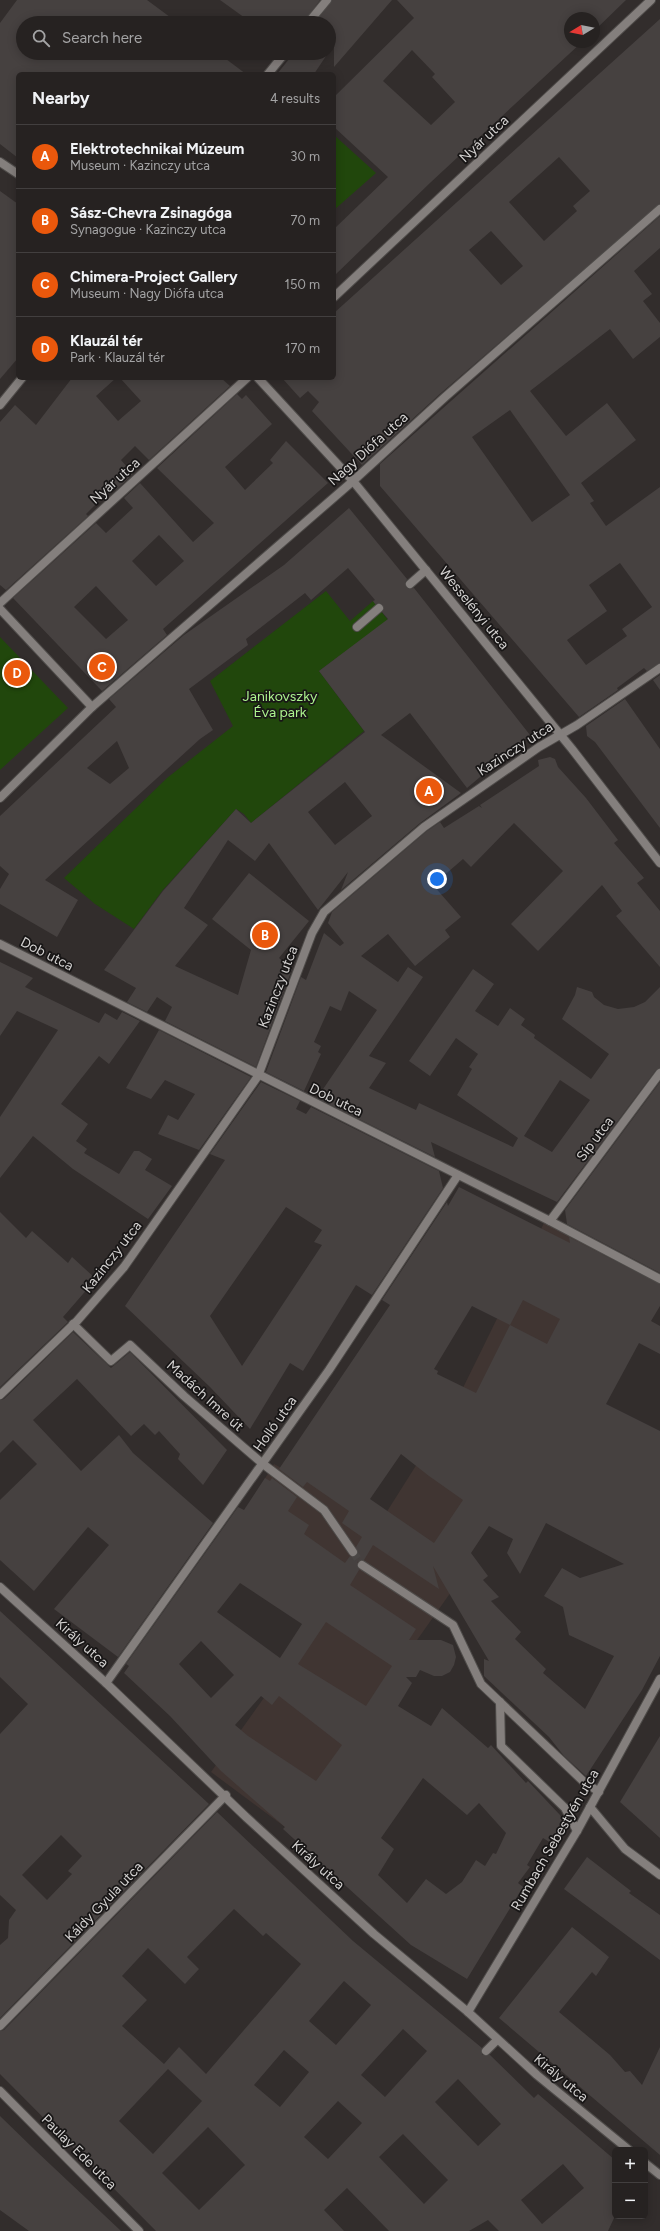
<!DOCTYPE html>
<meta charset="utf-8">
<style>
body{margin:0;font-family:Figtree,sans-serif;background:#2e2a2a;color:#f1f3f6}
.controls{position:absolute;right:12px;bottom:12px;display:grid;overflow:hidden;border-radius:6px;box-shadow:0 2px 10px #0003}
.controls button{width:36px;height:36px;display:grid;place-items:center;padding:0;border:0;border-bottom:1px solid #423f3f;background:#262221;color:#f1f3f6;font:20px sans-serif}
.compass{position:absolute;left:564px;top:12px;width:36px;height:36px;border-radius:50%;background:#262221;box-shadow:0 2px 10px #0003;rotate:260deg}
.you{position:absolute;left:437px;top:879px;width:14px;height:14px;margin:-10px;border:3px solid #fff;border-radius:50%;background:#1a73e8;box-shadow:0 0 0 6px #1a73e833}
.badge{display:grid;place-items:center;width:26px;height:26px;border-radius:50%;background:#ea580c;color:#fff;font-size:13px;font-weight:700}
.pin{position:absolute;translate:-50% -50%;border:2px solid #fff;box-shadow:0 1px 4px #0006}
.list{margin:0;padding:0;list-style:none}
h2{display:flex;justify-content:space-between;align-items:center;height:52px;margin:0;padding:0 16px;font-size:17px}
h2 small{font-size:13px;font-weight:400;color:#a4a4a5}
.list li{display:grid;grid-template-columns:26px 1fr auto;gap:12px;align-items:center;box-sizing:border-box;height:64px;padding:0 16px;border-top:1px solid #423f3f}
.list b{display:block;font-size:15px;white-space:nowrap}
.list p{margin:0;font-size:13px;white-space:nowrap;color:#a4a4a5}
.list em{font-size:13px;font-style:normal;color:#a4a4a5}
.icon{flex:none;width:22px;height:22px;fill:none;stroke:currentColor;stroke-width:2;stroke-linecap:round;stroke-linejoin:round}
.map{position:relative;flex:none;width:660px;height:2231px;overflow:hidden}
.search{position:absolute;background:#262221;box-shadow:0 2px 10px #0003;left:16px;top:16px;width:320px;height:44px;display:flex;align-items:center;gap:10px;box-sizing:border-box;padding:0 14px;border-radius:22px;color:#a4a4a5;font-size:15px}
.panel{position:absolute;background:#262221;box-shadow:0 2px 10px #0003;left:16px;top:72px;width:320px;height:308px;border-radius:6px}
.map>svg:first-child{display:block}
</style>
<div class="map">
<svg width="660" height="2231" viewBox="0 0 660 2231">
<rect width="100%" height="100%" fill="#322d2c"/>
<!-- built -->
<polygon fill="#403532" points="544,1223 604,1253 440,1557 463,1575 285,1827 211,1772 291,1660 311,1619 217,1555 274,1464 381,1521 456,1402"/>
<!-- green -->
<g fill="#21470c">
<polygon points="334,135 376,173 334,210"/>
<polygon points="326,591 350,621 373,601 388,620 319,671 364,731 251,823 244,814 236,809 162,891 134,929 95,904 64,878 167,778 233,726 210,681"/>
<polygon points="0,637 68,708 0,770"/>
</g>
<!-- building -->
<g fill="#464140" fill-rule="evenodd">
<polygon points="17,0 147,0 178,23 23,23 23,53 218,53 246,74 18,74 18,158 0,144 0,23"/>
<polygon points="220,0 320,0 303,23 252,23"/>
<polygon points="332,0 392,0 334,67 334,44 329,52 329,23 315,23"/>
<path d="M397,0H626L594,31V18H570V42H582L431,182L334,276V229L388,177L334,127V97L414,18ZM412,50L435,74L432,77L455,102L431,125L383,81Z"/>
<path d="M660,19V204L441,393L362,465L312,411L319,402L308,391L300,398L282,378H334V313ZM559,157L590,191L573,206L577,211L544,241L509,202ZM491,231L523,266L501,285L469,250Z"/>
<polygon points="294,53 328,53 314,74 277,74"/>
<polygon points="0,191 18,204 18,358 0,379"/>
<path d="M660,216V248L634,271L652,294L643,301L660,323V337L633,359L610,329L530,391L566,436L607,403L636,440L581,483L594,501L590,503L606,526L660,487V663L647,671L644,668L617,688L618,690L579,717L380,486V464ZM510,410L570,495L532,522L472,437ZM620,563L652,607L622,629L627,636L586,665L567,640L607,611L589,585Z"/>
<polygon points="72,378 116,378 96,396 118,421 141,401 120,378 221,378 230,386 149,460 135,446 121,460 133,474 116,490 113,487 86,514 88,516 6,590 0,585 0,422 15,405 36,425"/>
<path d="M237,394L242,399L246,395L272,424L225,467L245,490L273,463L270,460L286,441L328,483L163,629L167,635L102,691L13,598L96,523L106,533L133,508L124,498L140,483L193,542L214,523L157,468ZM159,535L184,561L156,586L132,561ZM96,586L128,620L106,639L74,607Z"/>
<path d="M349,508L407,579L405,583L406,587L409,589L414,588L530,735L467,788L410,713L381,735L461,793L420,823L341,890L348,872L318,910L269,843L255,861L228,840L184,908L208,925L175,966L238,995L251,950L212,919L249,873L309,921L279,958L292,969L256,1067L165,1021L172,1007L157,997L147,1012L127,1002L136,988L104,970L163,891L236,809L251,823L365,732L319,671L388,619L382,612L383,605L380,603L375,604L373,601L375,600L348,568L311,600L305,593L246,639L248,645L189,689L213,730L200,739L45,880L78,900L57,937L0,904V889L9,874L0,866V816L116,707L109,699L184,635L284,565ZM117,741L129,768L110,784L87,768ZM345,782L372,816L335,845L308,812Z"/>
<polygon points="660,675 660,690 653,680"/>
<polygon points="625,699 660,749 660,828 595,742 587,736 586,726"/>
<path d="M550,757L555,759L558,767L586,798L618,840L614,843L644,878L637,883L660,911V967L616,916L622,911L602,885L538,951L511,924L563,871L514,823L471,867L463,859L433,885L461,917L445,930L450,937L415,966L388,934L361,956L398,982L408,967L423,977L369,1056L386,1063L369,1088L416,1110L419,1103L513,1147L518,1138L457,1095L472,1069L469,1067L478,1054L456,1038L430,1076L409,1061L473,969L494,984L475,1011L498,1026L510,1008L525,1019L521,1025L535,1035L534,1038L591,1079L609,1054L562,1019L575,995L577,987L592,992L594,997L604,1005L618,1009L634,1007L645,1002L660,987V1068L656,1070L557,1202L431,1142L435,1157L317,1098L377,1010L349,991L341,1011L330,1006L314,1042L321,1046L318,1052L321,1054L304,1091L266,1072L301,977L306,980L324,933L340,946L344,943L328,923L332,912L427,831L440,822L444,828L479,806L482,808L480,805L539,766L538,760ZM560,1080L590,1100L552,1152L524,1136Z"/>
<polygon points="0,962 33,978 25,987 99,1023 105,1013 117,1020 122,1012 140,1021 109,1064 99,1056 61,1104 88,1124 76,1141 87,1149 84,1153 119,1174 134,1151 139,1151 152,1159 145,1170 172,1186 148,1219 73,1169 33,1136 0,1178 0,1117 58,1030 17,1011 0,1036"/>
<polygon points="159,1030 251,1077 199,1150 158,1134 168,1115 178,1120 195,1094 165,1080 151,1099 126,1088"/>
<path d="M261,1082L300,1101L296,1109L306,1114L311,1107L439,1171L443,1188L372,1295L356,1285L303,1371L290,1363L250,1429L210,1387L125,1306L225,1160L210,1154ZM286,1207L322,1230L314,1242L322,1245L242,1366L210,1316Z"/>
<polygon points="660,1082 660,1273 567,1224 565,1210"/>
<path d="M459,1187L570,1243L569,1237L660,1284V1306L651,1321L660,1326V1354L639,1343L606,1404L660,1431V1656L642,1690L586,1776L564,1756L549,1737L484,1676V1659L489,1661L433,1566L439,1589L373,1545L364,1560L357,1562L359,1570L350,1585L416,1629L409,1640H441L453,1645L456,1657L454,1665L450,1672L442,1676H434L420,1670L416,1677H406L412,1683L398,1706L431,1726L442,1708L488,1748L491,1745L526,1783L528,1781L560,1815L563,1822V1828L551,1843L543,1838L527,1865L530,1867L518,1883L523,1887L467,1979L411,1945L283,1829L285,1827L221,1771L170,1716L124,1673L129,1666L126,1664L238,1507L244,1510L265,1478L270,1481L272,1478L297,1497L288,1511L309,1525L304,1534L345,1563L350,1556L354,1557L358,1555L356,1547L362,1537L342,1523L349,1511L307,1482L303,1487L279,1469L390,1305L382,1300L447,1202L448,1206ZM523,1300L560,1319L547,1344L510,1325ZM472,1306L510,1325L476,1393L437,1374L438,1371L434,1369ZM401,1454L429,1476L463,1500L434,1543L370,1499ZM546,1523L624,1564L580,1578L562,1568L544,1596L563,1607L569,1635L614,1656L585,1709L543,1673L546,1669L515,1639L521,1632L491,1601L499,1597L483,1580L488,1576L471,1553L489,1526L513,1539L507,1553L520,1574ZM240,1583L302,1624L280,1658L217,1612ZM326,1622L392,1666L366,1706L298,1664ZM201,1641L234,1675L211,1698L179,1664ZM261,1696L272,1705L279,1696L342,1745L316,1781L248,1736L235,1725ZM423,1778L467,1815L479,1803L506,1833L496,1854L493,1853L485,1866L476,1860L462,1882L446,1894L426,1879L407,1903L378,1875L394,1849L381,1838Z"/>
<polygon points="0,1212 26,1238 32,1231 68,1263 72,1257 96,1279 63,1317 68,1322 0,1387"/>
<polygon points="73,1332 111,1368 130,1352 227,1450 203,1485 178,1459 180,1454 159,1431 155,1435 144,1424 131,1436 77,1379 33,1420 81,1471 119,1435 133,1453 213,1523 118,1657 54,1609 109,1545 88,1527 34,1591 0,1560 0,1500 37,1464 13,1440 0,1453 0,1400 4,1399"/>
<path d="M0,1611L209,1804L0,2018V1945L8,1938L9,1920L16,1910L0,1895V1734L28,1704L0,1677ZM61,1835L82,1856L68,1871L72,1874L47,1900L22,1875Z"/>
<polygon points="660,1736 660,1838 620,1802"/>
<path d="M217,1812L353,1941L482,2048V2055H490L534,2098L538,2094L615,2160V2216L608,2231H499L488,2220L469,2231H389L347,2188L324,2210L344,2231H156L0,2074V2031L4,2030ZM234,1909L263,1936L266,1933L301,1964L206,2074L179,2047L164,2064L122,2026L147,2000L122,1976L148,1948L185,1984L199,1969L187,1957ZM344,1981L371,2005L336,2045L309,2021ZM403,2029L427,2051L385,2097L361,2075ZM284,2050L309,2072L280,2107L254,2085ZM168,2069L202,2101L153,2154L119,2121ZM458,2079L501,2124L478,2146L435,2102ZM338,2101L362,2123L328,2159L304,2137ZM208,2127L245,2165L199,2210L162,2173ZM403,2134L448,2180L424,2204L379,2157ZM563,2164L584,2188L542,2224L521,2200Z"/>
<polygon points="587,1857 631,1891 629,1893 660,1915 660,1960 564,1889"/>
<polygon points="572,1927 609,1957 596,1976 592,1972 559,2012 610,2055 625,2072 630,2071 642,2085 660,2047 660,2155 499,2018"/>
<polygon points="0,2116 35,2150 121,2231 29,2231 0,2210"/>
</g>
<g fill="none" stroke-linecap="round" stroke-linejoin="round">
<!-- pedestrian-tunnel -->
<polyline stroke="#4a4645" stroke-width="8" stroke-dasharray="8 4" stroke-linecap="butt" points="353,1552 362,1565"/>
<!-- service casing -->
<g stroke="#4e4b49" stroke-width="10">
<g id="service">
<polyline points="410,584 426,570"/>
<polyline points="357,627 379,608"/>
<polyline points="486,2051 497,2040"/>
</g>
</g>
<!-- pedestrian casing -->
<g stroke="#4e4b49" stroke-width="10">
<g id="pedestrian">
<polyline points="550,1221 660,1279"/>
<polyline points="73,1324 111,1361 130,1345 184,1396 263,1464 324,1510 353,1552"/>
<polyline points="0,1395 77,1321 124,1267 258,1076 312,933 324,912 424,827 539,747 577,725 660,668"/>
<polyline points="362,1565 453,1625 481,1684 583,1781 599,1792"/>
<polyline points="500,1702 501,1746 565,1808 577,1831"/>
</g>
</g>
<!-- minor casing -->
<g stroke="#4e4b49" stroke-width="10">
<g id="minor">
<polyline points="308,23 327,0"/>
<polyline points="268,74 285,53"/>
<polyline points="0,162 18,174"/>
<polyline points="334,297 651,0"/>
<polyline points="258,378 353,481 572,749 660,863"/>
<polyline points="0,405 22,378"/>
<polyline points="0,603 247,378"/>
<polyline points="0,609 92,707 0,798"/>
<polyline points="92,707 353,481 445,397 660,209"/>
<polyline points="0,944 550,1221 660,1073"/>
<polyline points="0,1587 106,1683 246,1817 374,1934 468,2012 537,2075 629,2150"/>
<polyline points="106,1683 329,1370 458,1175"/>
<polyline points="590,1807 625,1849 660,1875"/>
<polyline points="468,2012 577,1831 660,1679"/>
<polyline points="0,2026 226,1795"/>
<polyline points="0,2091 139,2231"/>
<polyline points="645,2163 660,2175"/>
</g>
</g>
<!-- service -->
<use href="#service" stroke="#847f7d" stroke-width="8"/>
<!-- pedestrian -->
<use href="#pedestrian" stroke="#847f7d" stroke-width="8"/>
<!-- minor -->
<use href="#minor" stroke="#847f7d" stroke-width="8"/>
</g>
<g text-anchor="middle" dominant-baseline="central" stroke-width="3.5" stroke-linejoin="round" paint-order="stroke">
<!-- street labels -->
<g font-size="14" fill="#d4d2d1" stroke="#181616">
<text transform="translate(484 139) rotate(-43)">Nyár utca</text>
<text transform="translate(368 449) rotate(-42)">Nagy Diófa utca</text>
<text transform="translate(115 481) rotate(-42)">Nyár utca</text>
<text transform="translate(474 608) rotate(51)">Wesselényi utca</text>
<text transform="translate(515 749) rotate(-33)">Kazinczy utca</text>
<text transform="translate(47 954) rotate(27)">Dob utca</text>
<text transform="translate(278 987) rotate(-69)">Kazinczy utca</text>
<text transform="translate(336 1100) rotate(26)">Dob utca</text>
<text transform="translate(595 1139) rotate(-53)">Síp utca</text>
<text transform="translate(112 1257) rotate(-52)">Kazinczy utca</text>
<text transform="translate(205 1396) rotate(42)">Madách Imre út</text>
<text transform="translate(275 1424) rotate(-55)">Holló utca</text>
<text transform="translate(82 1643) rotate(42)">Király utca</text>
<text transform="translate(555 1840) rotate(-60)">Rumbach Sebestyén utca</text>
<text transform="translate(318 1865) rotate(42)">Király utca</text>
<text transform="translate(104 1902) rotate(-46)">Káldy Gyula utca</text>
<text transform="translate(561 2078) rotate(40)">Király utca</text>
<text transform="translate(79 2152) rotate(45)">Paulay Ede utca</text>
</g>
<!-- park labels -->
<g font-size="14" fill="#acf38e" stroke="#181616">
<text x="280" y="696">Janikovszky<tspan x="280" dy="16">Éva park</tspan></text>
</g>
</g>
</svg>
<div class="controls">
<button>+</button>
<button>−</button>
</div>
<svg class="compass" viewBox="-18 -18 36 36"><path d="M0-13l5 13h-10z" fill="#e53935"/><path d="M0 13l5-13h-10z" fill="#a4a4a5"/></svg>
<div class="you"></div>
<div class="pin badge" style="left:429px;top:791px">A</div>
<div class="pin badge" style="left:265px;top:935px">B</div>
<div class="pin badge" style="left:102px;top:667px">C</div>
<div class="pin badge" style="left:17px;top:673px">D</div>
<div class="search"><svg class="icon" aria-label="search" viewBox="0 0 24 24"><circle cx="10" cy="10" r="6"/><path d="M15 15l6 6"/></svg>Search here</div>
<section class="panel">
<h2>Nearby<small>4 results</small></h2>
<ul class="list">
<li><span class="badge">A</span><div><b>Elektrotechnikai Múzeum</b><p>Museum · Kazinczy utca</p></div><em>30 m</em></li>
<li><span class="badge">B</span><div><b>Sász-Chevra Zsinagóga</b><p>Synagogue · Kazinczy utca</p></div><em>70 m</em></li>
<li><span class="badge">C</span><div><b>Chimera-Project Gallery</b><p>Museum · Nagy Diófa utca</p></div><em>150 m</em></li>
<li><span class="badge">D</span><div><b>Klauzál tér</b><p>Park · Klauzál tér</p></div><em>170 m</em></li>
</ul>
</section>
</div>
